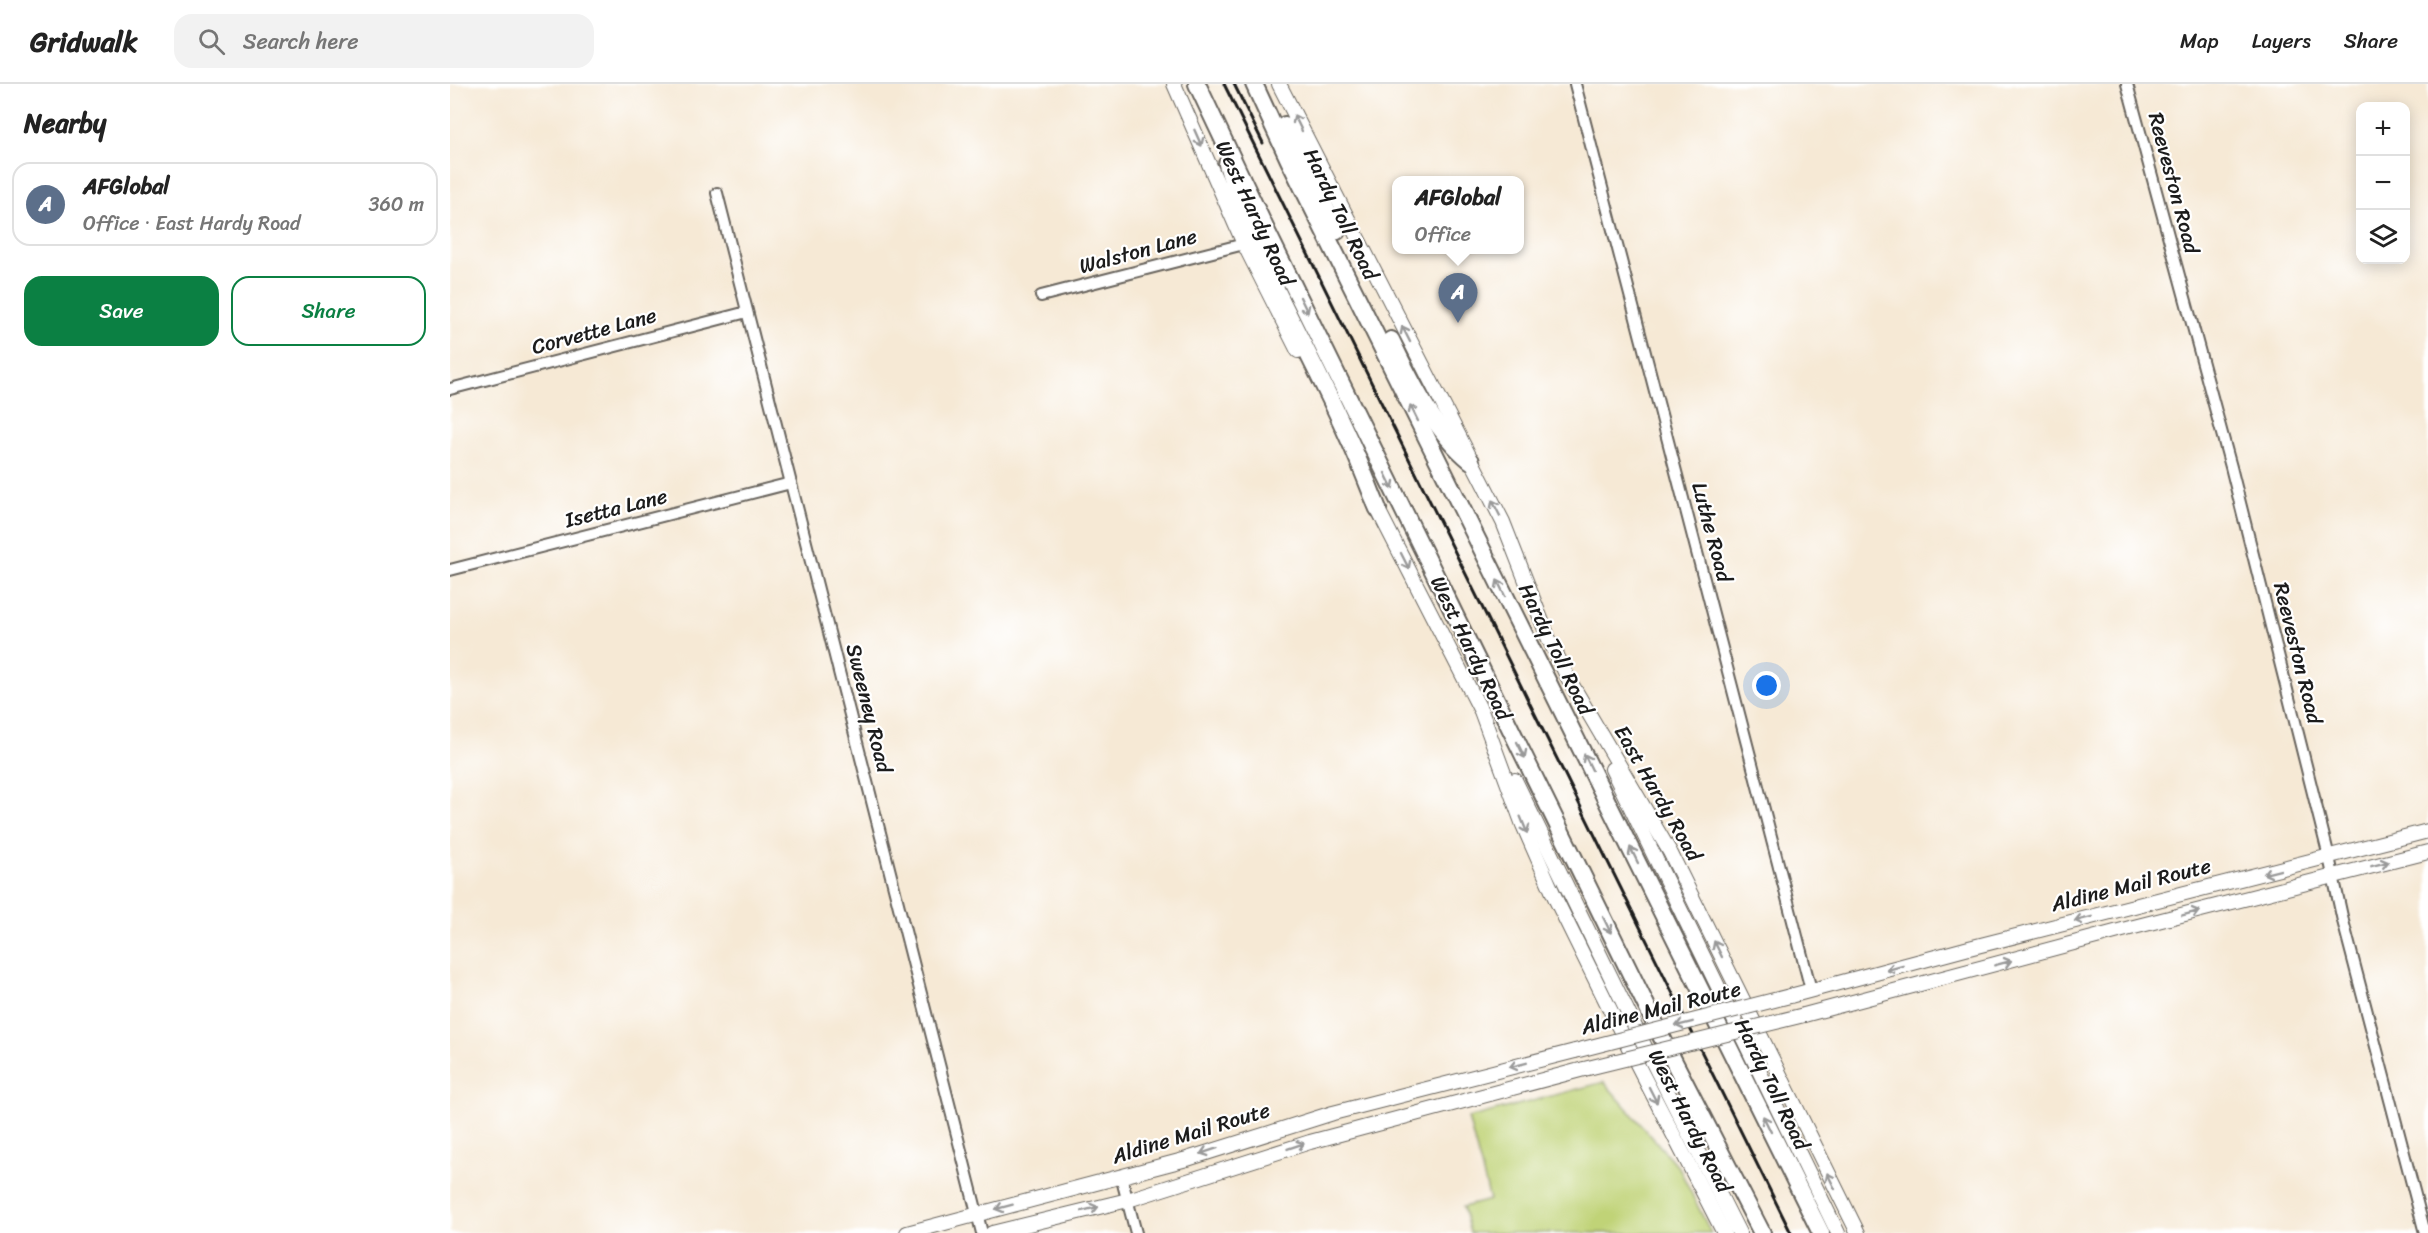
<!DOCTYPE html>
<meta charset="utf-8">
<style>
body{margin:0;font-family:Sriracha,sans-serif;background:#f2f2f2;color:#222}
.controls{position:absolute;right:18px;top:18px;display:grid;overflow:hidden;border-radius:12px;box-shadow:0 3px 15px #0003}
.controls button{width:54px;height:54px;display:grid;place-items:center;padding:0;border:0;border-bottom:2px solid #e0e0e0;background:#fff;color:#222;font:30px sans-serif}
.you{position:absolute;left:1317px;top:602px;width:21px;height:21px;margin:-15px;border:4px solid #fff;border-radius:50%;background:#1a73e8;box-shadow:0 0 0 9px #1a73e833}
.badge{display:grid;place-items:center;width:39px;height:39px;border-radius:50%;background:#0b8043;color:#fff;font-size:20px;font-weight:700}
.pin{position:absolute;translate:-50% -50px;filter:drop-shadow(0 2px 3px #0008)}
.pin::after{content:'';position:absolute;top:32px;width:21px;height:18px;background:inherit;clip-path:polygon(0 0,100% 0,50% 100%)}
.popup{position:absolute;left:942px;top:92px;width:132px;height:78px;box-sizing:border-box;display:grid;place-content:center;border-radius:12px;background:#fff;filter:drop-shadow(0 2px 4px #0005);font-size:20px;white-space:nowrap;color:#767676}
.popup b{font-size:22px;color:#222}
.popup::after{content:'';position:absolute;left:50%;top:100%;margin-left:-12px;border:12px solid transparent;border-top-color:#fff}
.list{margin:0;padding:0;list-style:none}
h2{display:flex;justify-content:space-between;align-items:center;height:78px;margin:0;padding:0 24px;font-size:26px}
h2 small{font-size:20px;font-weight:400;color:#767676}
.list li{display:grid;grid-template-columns:39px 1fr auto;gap:18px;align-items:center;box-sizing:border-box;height:84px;margin:0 12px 12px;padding:0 12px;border:2px solid #e0e0e0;border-radius:18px}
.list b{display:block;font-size:22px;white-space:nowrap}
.list p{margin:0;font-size:20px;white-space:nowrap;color:#767676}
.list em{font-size:20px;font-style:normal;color:#767676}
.actions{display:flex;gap:12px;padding:18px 24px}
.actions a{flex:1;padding:14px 0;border:2px solid #0b8043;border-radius:18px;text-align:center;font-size:21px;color:#0b8043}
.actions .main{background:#0b8043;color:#fff}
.icon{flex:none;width:33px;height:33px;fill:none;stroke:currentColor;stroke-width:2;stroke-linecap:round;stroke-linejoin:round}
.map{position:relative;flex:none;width:1978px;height:1149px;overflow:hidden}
header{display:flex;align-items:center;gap:36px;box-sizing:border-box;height:84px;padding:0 30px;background:#fff;border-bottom:2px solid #e0e0e0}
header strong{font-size:28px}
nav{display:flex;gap:33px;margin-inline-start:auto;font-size:21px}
.search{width:420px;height:54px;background:#f2f2f2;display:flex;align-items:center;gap:15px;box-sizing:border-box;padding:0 21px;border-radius:18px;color:#767676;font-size:22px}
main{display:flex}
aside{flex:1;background:#fff}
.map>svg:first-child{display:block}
</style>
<header>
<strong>Gridwalk</strong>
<div class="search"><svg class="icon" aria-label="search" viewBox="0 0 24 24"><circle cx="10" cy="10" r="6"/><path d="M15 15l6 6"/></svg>Search here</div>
<nav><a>Map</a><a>Layers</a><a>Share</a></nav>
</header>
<main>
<aside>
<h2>Nearby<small></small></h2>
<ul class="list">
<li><span class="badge" style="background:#5c6f8a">A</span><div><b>AFGlobal</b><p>Office · East Hardy Road</p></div><em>360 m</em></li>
</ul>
<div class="actions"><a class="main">Save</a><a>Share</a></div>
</aside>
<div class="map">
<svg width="1978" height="1149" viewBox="0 0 1978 1149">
<rect width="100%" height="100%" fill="#fff"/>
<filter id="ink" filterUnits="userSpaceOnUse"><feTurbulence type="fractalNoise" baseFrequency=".0167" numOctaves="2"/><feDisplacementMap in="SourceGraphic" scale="12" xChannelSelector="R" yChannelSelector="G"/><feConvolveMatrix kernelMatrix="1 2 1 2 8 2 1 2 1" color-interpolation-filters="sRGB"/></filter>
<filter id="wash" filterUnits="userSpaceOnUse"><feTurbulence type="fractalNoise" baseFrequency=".008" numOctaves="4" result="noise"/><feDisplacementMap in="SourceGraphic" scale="24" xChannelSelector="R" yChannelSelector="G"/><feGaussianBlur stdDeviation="1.35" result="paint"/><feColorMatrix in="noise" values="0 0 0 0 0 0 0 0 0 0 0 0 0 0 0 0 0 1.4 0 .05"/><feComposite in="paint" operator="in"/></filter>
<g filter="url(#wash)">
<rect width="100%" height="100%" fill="#f6e9d5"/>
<!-- green -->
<polygon fill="#c0d377" stroke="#6e784a" stroke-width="1.5" points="1154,998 1229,1084 1261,1149 1020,1149 1013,1123 1040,1116 1018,1034"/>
</g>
<g filter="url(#ink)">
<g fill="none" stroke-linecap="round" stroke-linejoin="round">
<!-- minor casing -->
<g stroke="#68645d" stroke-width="14">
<g id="minor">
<polyline points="1125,0 1361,906"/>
<polyline points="1677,0 1781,383 1879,773 1893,837 1975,1149"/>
<polyline points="267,109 532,1149"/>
<polyline points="591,212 794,160"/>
<polyline points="0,305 297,228"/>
<polyline points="0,486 341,399"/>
<polyline points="671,1092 686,1149"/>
</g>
</g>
<!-- major casing -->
<g stroke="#68645d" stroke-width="16">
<g id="major">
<polyline points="724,0 794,160 848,267"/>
<polyline points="829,0 1053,438 1098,553 1118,594 1220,768 1408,1149"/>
<polyline points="923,416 1031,627 1073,741 1107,818 1185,976 1274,1149"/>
<polyline points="1162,685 1388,1149"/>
<polyline points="1065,696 1189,951 1289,1149"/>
<polyline points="1340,912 1519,864 1978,747"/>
<polyline points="1354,931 1680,844 1978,768"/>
<polyline points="457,1149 737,1075 883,1029 1125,967"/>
<polyline points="542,1149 678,1116 860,1058 1134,985"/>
</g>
</g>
<!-- highway casing -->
<g stroke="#68645d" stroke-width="20">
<g id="highway">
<polyline points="747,0 818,150 1219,968 1312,1149"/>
<polyline points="804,0 839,76 1371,1149"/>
<polyline points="835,41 887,147"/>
<path d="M777,80C804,177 858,262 898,353C909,376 918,401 928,425"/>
<path d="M941,256C961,298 985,348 1021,377"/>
</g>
</g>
<!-- minor -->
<use href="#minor" stroke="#fff" stroke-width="10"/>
<!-- major -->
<use href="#major" stroke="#fff" stroke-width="14"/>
<!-- highway -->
<use href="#highway" stroke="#fff" stroke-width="16"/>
<!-- rail -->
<g stroke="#1c1c1c" stroke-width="3">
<polyline points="774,0 1341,1149"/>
<polyline points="784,0 813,59"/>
</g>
<!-- major-bridge casing -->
<g stroke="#68645d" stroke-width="16" stroke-linecap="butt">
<g id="major-bridge">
<polyline points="1125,967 1340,912"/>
<polyline points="1134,985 1354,931"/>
</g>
</g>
<!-- major-bridge -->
<use href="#major-bridge" stroke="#fff" stroke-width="14"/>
</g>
<!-- one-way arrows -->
<defs><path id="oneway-shaft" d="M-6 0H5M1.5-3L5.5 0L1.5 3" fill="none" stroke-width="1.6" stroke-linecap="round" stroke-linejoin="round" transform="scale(1.5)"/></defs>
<g stroke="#999">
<use href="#oneway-shaft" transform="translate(848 39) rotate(-116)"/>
<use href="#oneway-shaft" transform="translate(748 54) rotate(66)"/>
<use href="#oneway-shaft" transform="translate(854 221) rotate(64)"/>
<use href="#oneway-shaft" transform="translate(956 250) rotate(-117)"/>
<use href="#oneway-shaft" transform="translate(964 329) rotate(-116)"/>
<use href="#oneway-shaft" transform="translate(939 397) rotate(64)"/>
<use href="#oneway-shaft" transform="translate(1046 424) rotate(-117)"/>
<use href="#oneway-shaft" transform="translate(955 477) rotate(63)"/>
<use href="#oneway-shaft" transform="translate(1051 504) rotate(-116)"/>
<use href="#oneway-shaft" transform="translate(1071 666) rotate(64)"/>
<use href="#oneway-shaft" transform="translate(1138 678) rotate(-116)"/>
<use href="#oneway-shaft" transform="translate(1074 741) rotate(68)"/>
<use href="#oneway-shaft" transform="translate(1184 771) rotate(-116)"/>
<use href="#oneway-shaft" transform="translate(1930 780) rotate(-14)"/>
<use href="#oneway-shaft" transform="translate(1822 788) rotate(166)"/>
<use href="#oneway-shaft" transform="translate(1741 829) rotate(-15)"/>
<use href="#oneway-shaft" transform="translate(1633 835) rotate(166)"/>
<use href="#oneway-shaft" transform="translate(1157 841) rotate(64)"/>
<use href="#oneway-shaft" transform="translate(1268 865) rotate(-116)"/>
<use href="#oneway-shaft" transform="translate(1553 879) rotate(-15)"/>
<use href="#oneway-shaft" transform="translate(1445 884) rotate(165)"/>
<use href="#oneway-shaft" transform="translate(1234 940) rotate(166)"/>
<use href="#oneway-shaft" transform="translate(1068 981) rotate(166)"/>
<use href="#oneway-shaft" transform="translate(1203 1011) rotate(63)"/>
<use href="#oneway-shaft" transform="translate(1317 1040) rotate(-116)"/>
<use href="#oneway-shaft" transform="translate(846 1062) rotate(-19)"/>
<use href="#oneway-shaft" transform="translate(759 1067) rotate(162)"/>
<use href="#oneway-shaft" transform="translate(1381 1097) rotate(-116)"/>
<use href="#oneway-shaft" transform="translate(554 1123) rotate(165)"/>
<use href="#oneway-shaft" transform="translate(640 1125) rotate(-14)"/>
</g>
</g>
<g text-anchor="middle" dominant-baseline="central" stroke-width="4.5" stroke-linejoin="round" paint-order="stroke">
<!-- street labels -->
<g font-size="21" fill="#1c1c1c" stroke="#fff">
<text transform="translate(1724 99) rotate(75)">Reeveston Road</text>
<text transform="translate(805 129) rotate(65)">West Hardy Road</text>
<text transform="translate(891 130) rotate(64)">Hardy Toll Road</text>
<text transform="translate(688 167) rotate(-15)">Walston Lane</text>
<text transform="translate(144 247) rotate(-15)">Corvette Lane</text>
<text transform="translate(166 424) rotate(-14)">Isetta Lane</text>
<text transform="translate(1262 448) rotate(75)">Luthe Road</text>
<text transform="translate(1021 564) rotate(64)">West Hardy Road</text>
<text transform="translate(1106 565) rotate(64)">Hardy Toll Road</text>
<text transform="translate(1848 569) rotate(76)">Reeveston Road</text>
<text transform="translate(419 624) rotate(76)">Sweeney Road</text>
<text transform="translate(1208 709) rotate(60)">East Hardy Road</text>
<text transform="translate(1681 801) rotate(-14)">Aldine Mail Route</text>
<text transform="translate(1211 924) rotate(-14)">Aldine Mail Route</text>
<text transform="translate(1322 1000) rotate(64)">Hardy Toll Road</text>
<text transform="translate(1240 1037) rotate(63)">West Hardy Road</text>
<text transform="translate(741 1049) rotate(-17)">Aldine Mail Route</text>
</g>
</g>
</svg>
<div class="controls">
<button>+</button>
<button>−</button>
<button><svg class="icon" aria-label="layers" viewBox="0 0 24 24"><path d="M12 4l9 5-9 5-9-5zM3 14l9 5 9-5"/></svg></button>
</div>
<div class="you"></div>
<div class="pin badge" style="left:1008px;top:239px;background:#5c6f8a">A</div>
<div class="popup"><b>AFGlobal</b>Office</div>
</div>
</main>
